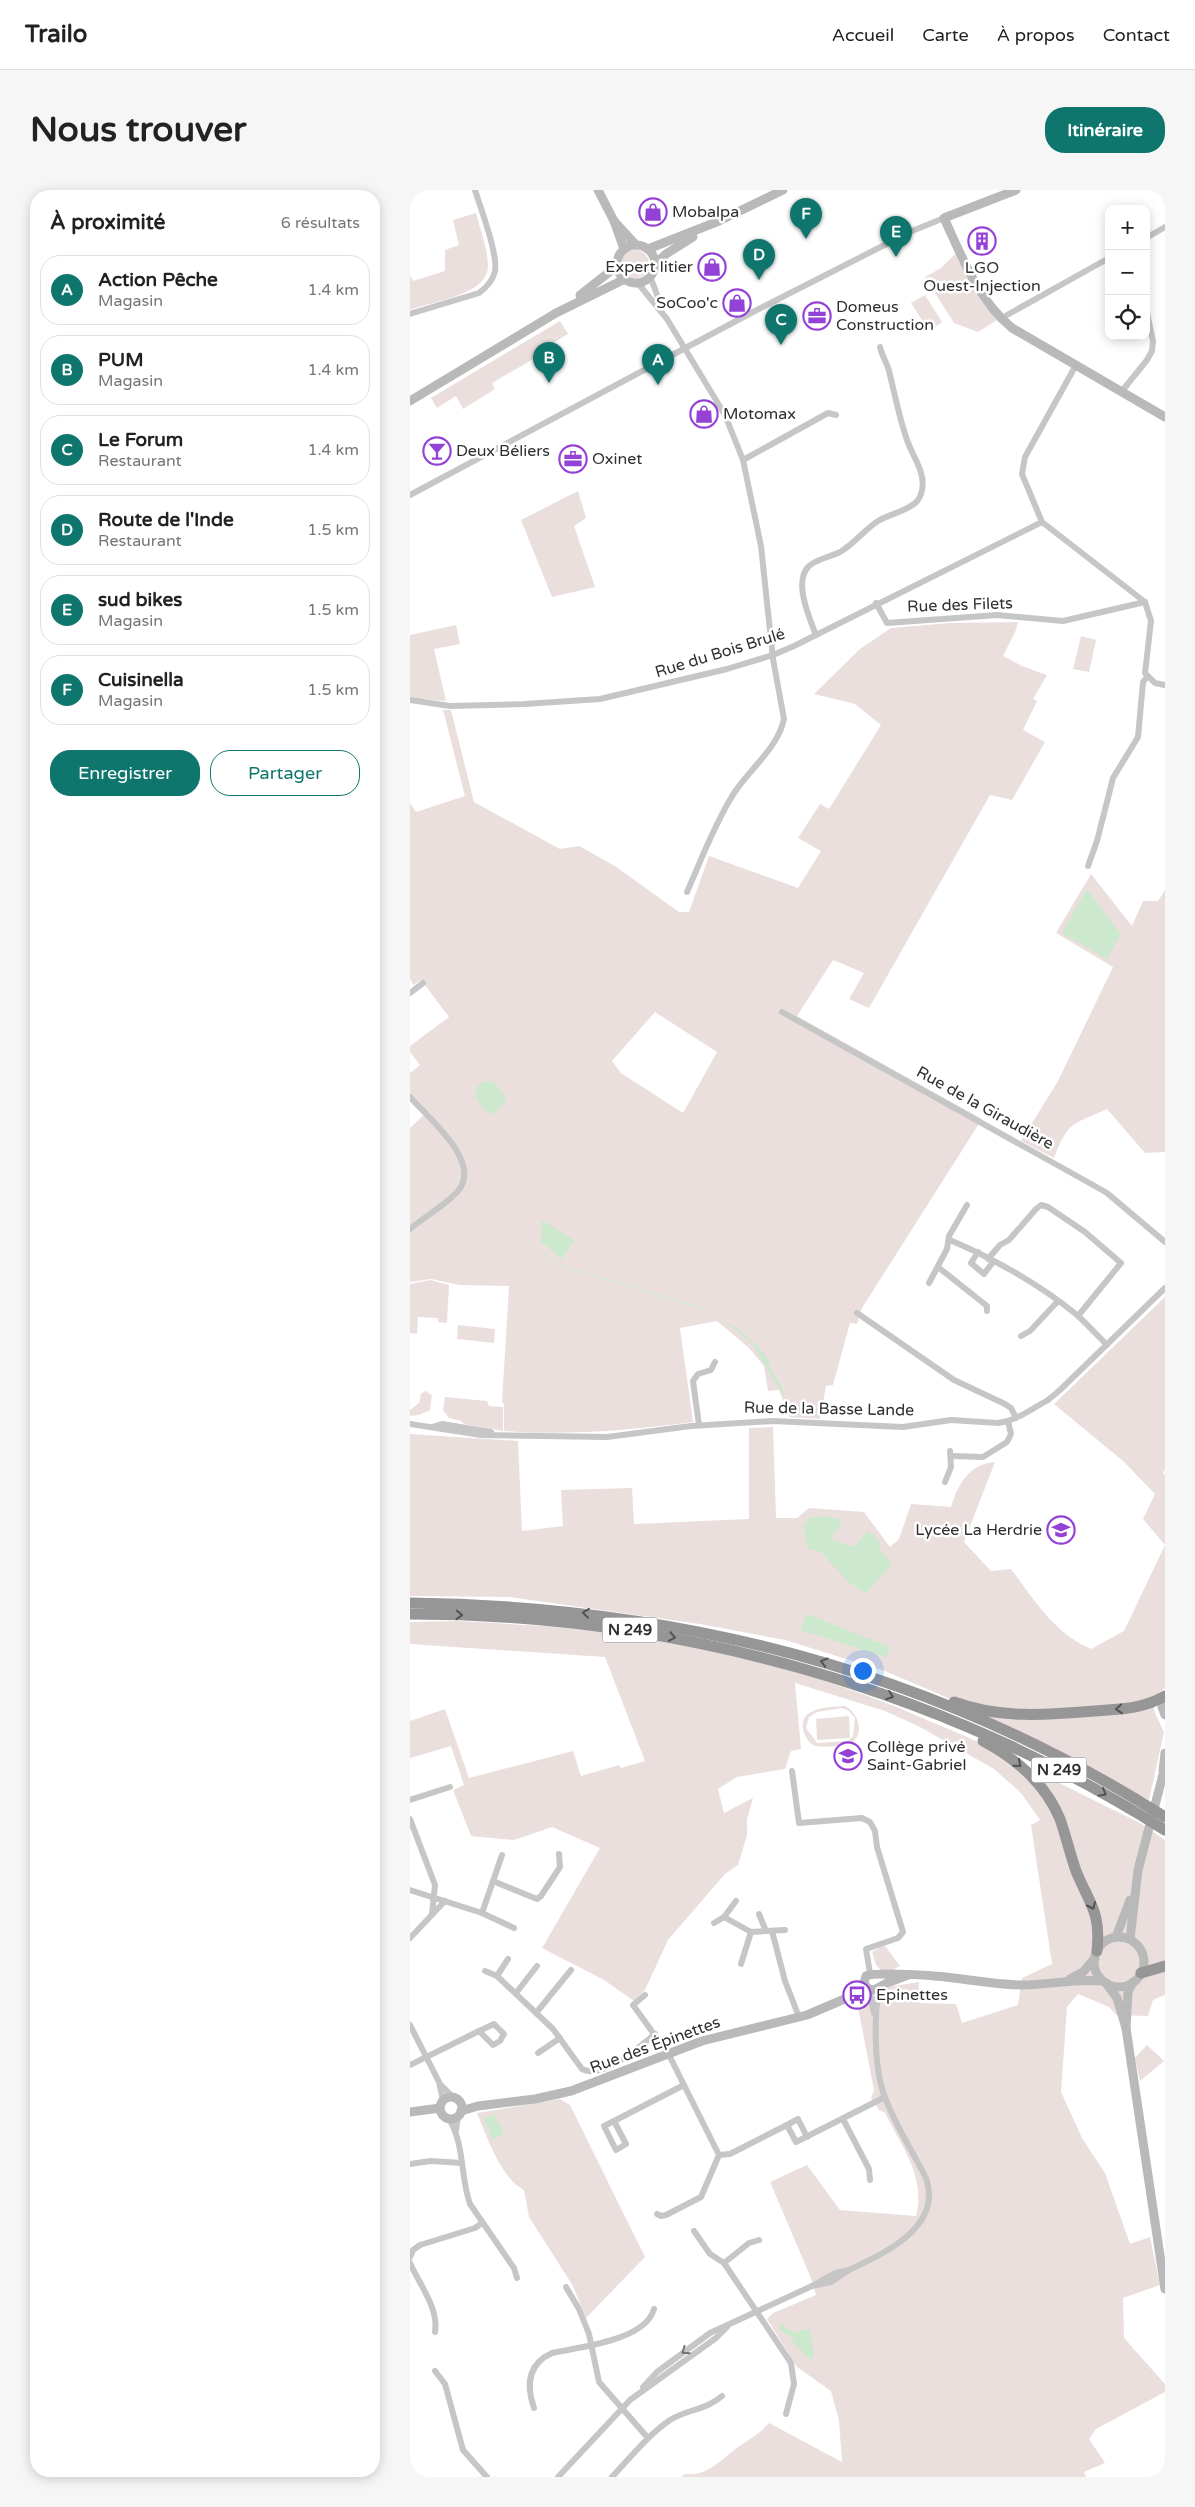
<!DOCTYPE html>
<html lang="fr">
<meta charset="utf-8">
<style>
body{margin:0;font-family:"Varela Round",sans-serif;background:#f6f6f6;color:#222}
.controls{position:absolute;right:15px;top:15px;display:grid;overflow:hidden;border-radius:10px;box-shadow:0 2px 12px #0003}
.controls button{width:45px;height:45px;display:grid;place-items:center;padding:0;border:0;border-bottom:1px solid #e0e0e0;background:#fff;color:#222;font:25px sans-serif}
.you{position:absolute;left:452px;top:1480px;width:18px;height:18px;margin:-12px;border:4px solid #fff;border-radius:50%;background:#1a73e8;box-shadow:0 0 0 8px #1a73e833}
.badge{display:grid;place-items:center;width:32px;height:32px;border-radius:50%;background:#0f766e;color:#fff;font-size:16px;font-weight:700}
.pin{position:absolute;translate:-50% -41px;filter:drop-shadow(0 1px 2px #0008)}
.pin::after{content:'';position:absolute;top:26px;width:18px;height:15px;background:inherit;clip-path:polygon(0 0,100% 0,50% 100%)}
.list{margin:0;padding:0;list-style:none}
h2{display:flex;justify-content:space-between;align-items:center;height:65px;margin:0;padding:0 20px;font-size:21px}
h2 small{font-size:16px;font-weight:400;color:#767676}
.list li{display:grid;grid-template-columns:32px 1fr auto;gap:15px;align-items:center;box-sizing:border-box;height:70px;margin:0 10px 10px;padding:0 10px;border:1px solid #e0e0e0;border-radius:20px}
.list b{display:block;font-size:19px;white-space:nowrap}
.list p{margin:0;font-size:16px;white-space:nowrap;color:#767676}
.list em{font-size:16px;font-style:normal;color:#767676}
.actions{display:flex;gap:10px;padding:15px 20px}
.actions a{flex:1;padding:11px 0;border:1px solid #0f766e;border-radius:20px;text-align:center;font-size:18px;color:#0f766e}
.actions .main{background:#0f766e;color:#fff}
.icon{flex:none;width:28px;height:28px;fill:none;stroke:currentColor;stroke-width:2;stroke-linecap:round;stroke-linejoin:round}
.map{position:relative;flex:none;width:755px;height:2287px;overflow:hidden;border-radius:20px}
header{display:flex;align-items:center;gap:30px;box-sizing:border-box;height:70px;padding:0 25px;background:#fff;border-bottom:1px solid #e0e0e0}
header strong{font-size:24px}
nav{display:flex;gap:28px;margin-inline-start:auto;font-size:18px}
.intro{display:flex;align-items:center;justify-content:space-between;box-sizing:border-box;height:120px;padding:0 30px}
h1{margin:0;font-size:35px}
.button{padding:12px 22px;border-radius:20px;background:#0f766e;color:#fff;font-size:18px;font-weight:700}
main{display:flex;gap:30px;padding:0 30px}
aside{flex:1;background:#fff;border-radius:20px;box-shadow:0 2px 12px #0003}
.map>svg:first-child{display:block}
</style>
<header>
<strong>Trailo</strong>
<nav><a>Accueil</a><a>Carte</a><a>À propos</a><a>Contact</a></nav>
</header>
<div class="intro"><h1>Nous trouver</h1><a class="button">Itinéraire</a></div>
<main>
<aside>
<h2>À proximité<small>6 résultats</small></h2>
<ul class="list">
<li><span class="badge">A</span><div><b>Action Pêche</b><p>Magasin</p></div><em>1.4 km</em></li>
<li><span class="badge">B</span><div><b>PUM</b><p>Magasin</p></div><em>1.4 km</em></li>
<li><span class="badge">C</span><div><b>Le Forum</b><p>Restaurant</p></div><em>1.4 km</em></li>
<li><span class="badge">D</span><div><b>Route de l'Inde</b><p>Restaurant</p></div><em>1.5 km</em></li>
<li><span class="badge">E</span><div><b>sud bikes</b><p>Magasin</p></div><em>1.5 km</em></li>
<li><span class="badge">F</span><div><b>Cuisinella</b><p>Magasin</p></div><em>1.5 km</em></li>
</ul>
<div class="actions"><a class="main">Enregistrer</a><a>Partager</a></div>
</aside>
<div class="map">
<svg width="755" height="2287" viewBox="0 0 755 2287">
<rect width="100%" height="100%" fill="#fff"/>
<!-- green -->
<g fill="#ebdfde" fill-rule="evenodd">
<path d="M66,23C70,39 78,59 78,76C78,105 23,111 0,120V85L3,91L35,81V60L49,55L43,30Z"/>
<circle cx="225" cy="74" r="14"/>
<polygon points="545,64 571,111 587,130 568,142 544,133 515,87 531,78"/>
<polygon points="515,105 532,132 519,141 501,113"/>
<polygon points="150,131 158,144 138,156 132,164 82,193 85,199 53,219 46,206 27,218 21,208"/>
<polygon points="168,301 176,328 164,336 185,397 142,407 111,330"/>
<path d="M608,432L606,440L593,466L612,476L637,485L623,509L627,511L613,540L635,552L602,610L580,605L459,818L439,809L454,783L423,770L387,826L572,929L452,1118L447,1134L440,1133L423,1195L416,1196L410,1229L379,1227L369,1200L358,1201L354,1176L339,1158L307,1131L270,1138L283,1232C221,1240 157,1246 94,1241V1214L92,1212L99,1096L49,1095L21,1089L0,1092V938L17,922L0,903V883L10,875L0,862V856L39,827L11,790L3,795L0,788V613L6,622L55,606L33,520H41L64,612L150,659L169,656L205,676L269,722H279L299,666L388,698L411,661L388,648L410,614L419,619L471,535L445,514L404,504L450,459L481,438L539,433ZM245,822L307,862L273,923L211,883L202,871Z"/>
<polygon points="46,435 50,454 24,459 36,511 0,508 0,445"/>
<polygon points="671,446 686,450 679,482 663,479"/>
<path d="M681,684L722,736L733,711H748L755,700V962L735,963L697,919C662,935 658,931 644,968L611,951L648,891L703,777L646,743Z"/>
<polygon points="20,1090 39,1095 37,1133 28,1132 28,1128 8,1127 7,1144 0,1143 0,1094"/>
<path d="M755,1107V1280L753,1283L755,1285V1498L742,1509L745,1523L754,1542L739,1610L643,1557L565,1523L538,1508L475,1481L375,1450L290,1434L99,1407L0,1406V1244L108,1251L112,1341L153,1336L151,1300L222,1298L224,1334L339,1329V1238L363,1237L366,1328H387L399,1318L454,1322L480,1357L489,1349L501,1314L541,1317C548,1294 559,1274 585,1272L554,1352L581,1381L601,1379C625,1411 644,1443 681,1459L714,1441L755,1355L733,1329L745,1304L713,1271L644,1214Z"/>
<polygon points="48,1135 85,1139 84,1153 47,1149"/>
<polygon points="15,1201 22,1205 20,1220 9,1225 0,1226 0,1220 9,1213 11,1204"/>
<polygon points="35,1207 77,1211 79,1216 93,1217 93,1241 54,1234 51,1231 39,1228 33,1220"/>
<path d="M49,1431C106,1435 165,1436 222,1446C321,1462 419,1487 510,1527C537,1539 572,1551 595,1568C605,1575 614,1586 623,1594L635,1586L730,1633L755,1650V1805L743,1810L738,1826L706,1825L699,1817L668,1804L657,1817L651,1902L672,1948L695,1983L720,2054L740,2047L750,2095L713,2108L714,2148L755,2194V2202L686,2239L679,2249L695,2273L674,2282L676,2287H271L275,2284C299,2287 313,2267 331,2255C342,2248 350,2243 359,2233L432,2272L429,2231L421,2201L387,2177L357,2129L363,2123L406,2105L401,2088L360,1992L397,1975L430,2020L506,2026C516,1987 492,1957 475,1923L469,1920L461,1908L464,1900L447,1812L472,1803L478,1797L509,1792V1813L546,1814L552,1833L608,1815L612,1788L642,1774L621,1635L630,1630L611,1603L584,1579L510,1537L475,1521L385,1493L391,1559L381,1561L375,1579L327,1587L308,1599L314,1623L343,1608L337,1629V1645L328,1675L315,1684L258,1750L235,1800L224,1811L194,1790L132,1758L190,1658L142,1637L104,1650L61,1646L43,1600L54,1595L41,1556L0,1568V1531L35,1519L59,1588L163,1561L171,1586L209,1575L211,1578L235,1571L195,1467L0,1454V1432Z"/>
<path d="M435,1516C447,1521 457,1545 440,1553C434,1556 413,1558 406,1556C401,1555 397,1550 395,1545C384,1518 416,1517 435,1516ZM432,1518L439,1521L445,1528L443,1546L438,1551L407,1553L396,1538L399,1527L407,1522Z"/>
<polygon points="439,1526 440,1548 407,1550 406,1529"/>
<polygon points="472,1756 476,1757 490,1776 481,1781 471,1780 466,1775 462,1762"/>
<polygon points="737,1855 754,1871 730,1891 725,1868"/>
<path d="M150,1909L160,1915L235,2067L176,2128L163,2096L119,2027L114,2000C92,1990 76,1945 67,1923Z"/>
</g>
<!-- water -->
<g fill="#cce9cd">
<polygon points="677,699 711,744 697,769 652,743"/>
<path d="M78,891L86,894L96,908L93,915L83,924C73,921 68,913 65,904L69,894Z"/>
<path d="M49,1007L155,1076L299,1120L304,1126C325,1134 348,1153 361,1173L358,1174L372,1198L375,1209L342,1153L314,1131L303,1126L299,1121L155,1077Z"/>
<polygon points="132,1030 164,1050 152,1069 131,1052"/>
<path d="M400,1327C410,1327 426,1324 432,1333L420,1349L444,1357L458,1341L466,1347L470,1353L469,1358L482,1374L456,1403L438,1392L411,1362L397,1358L394,1336Z"/>
<polygon points="397,1424 480,1457 476,1467 390,1440"/>
<polygon points="84,1924 94,1943 83,1950 74,1929"/>
<polygon points="370,2134 386,2143 399,2138 404,2162 401,2171 382,2151 383,2148 368,2139"/>
</g>
<g fill="none" stroke-linecap="round" stroke-linejoin="round">
<!-- street -->
<g stroke="#c6c6c6" stroke-width="6">
<polyline points="736,48 755,37"/>
<polyline points="240,86 252,118"/>
<path d="M227,92L257,129L315,225L333,270L351,356L363,469L374,529C367,561 336,581 321,608C303,638 291,670 277,702"/>
<path d="M0,124L69,103C77,97 83,91 85,81C88,64 71,19 65,0"/>
<polyline points="590,129 699,68"/>
<polyline points="666,175 615,267 612,284 632,332 735,412 741,431 735,483 745,493 755,495"/>
<polyline points="712,201 737,170 742,161 743,151 736,119 737,102"/>
<polyline points="333,270 418,223 426,225"/>
<polyline points="0,305 341,123 502,41 534,28"/>
<polyline points="466,413 477,433 587,425 653,431 735,412"/>
<path d="M406,445C399,427 383,391 399,376C407,369 420,367 430,362C444,354 454,340 468,331C479,324 495,322 505,313C509,310 511,305 512,300C516,283 502,265 497,250C489,227 485,205 479,181C477,173 472,166 470,157"/>
<polyline points="0,510 40,516 115,514 190,509 317,479 363,465 384,456 632,332"/>
<polyline points="678,676 687,651 703,588 728,547 733,492 737,487"/>
<polyline points="0,803 13,793"/>
<polyline points="372,822 683,995 697,1003 755,1052"/>
<path d="M0,907C18,928 73,972 48,1001C38,1013 13,1028 0,1039"/>
<path d="M540,1050C584,1069 629,1094 667,1125C677,1134 687,1145 697,1155"/>
<polyline points="568,1062 561,1073 574,1084 583,1072"/>
<polyline points="578,1069 590,1055 599,1050 626,1019 631,1015 638,1017 675,1042 711,1073 668,1126"/>
<polyline points="528,1077 577,1116 577,1121"/>
<polyline points="519,1093 537,1059 539,1046 557,1015"/>
<polyline points="447,1123 544,1190 595,1214 601,1218 606,1228"/>
<polyline points="611,1146 620,1141 648,1111"/>
<polyline points="0,1234 71,1245 197,1247 281,1236 363,1231 493,1237 541,1230 588,1233 598,1231 612,1225 638,1210 650,1200 755,1098"/>
<polyline points="289,1235 283,1191 288,1184 301,1180 305,1172"/>
<polyline points="22,1237 32,1234 81,1242"/>
<polyline points="542,1266 573,1267 597,1252 601,1244 598,1231"/>
<polyline points="535,1292 541,1277 540,1261"/>
<polyline points="382,1581 389,1633 452,1628 460,1632 465,1641 467,1657 493,1742 488,1748 456,1759 460,1783"/>
<polyline points="0,1610 40,1597"/>
<polyline points="0,1629 25,1695 22,1724"/>
<polyline points="83,1691 127,1709 131,1706 150,1677 149,1664"/>
<polyline points="0,1700 72,1723 104,1738"/>
<polyline points="72,1723 92,1665"/>
<polyline points="349,1724 356,1741"/>
<polyline points="314,1727 326,1711"/>
<polyline points="304,1733 314,1727 341,1742"/>
<polyline points="362,1741 375,1791 389,1827"/>
<polyline points="0,1748 35,1711"/>
<polyline points="331,1774 341,1742 375,1740"/>
<path d="M75,1781L87,1786L143,1839L172,1879C193,1890 229,1857 245,1844"/>
<polyline points="87,1786 98,1769"/>
<polyline points="459,1800 464,1823"/>
<polyline points="106,1803 127,1776"/>
<polyline points="235,1805 223,1815 259,1865 309,1965 291,2007 256,2025 251,2026 247,2024"/>
<polyline points="126,1823 161,1780"/>
<polygon points="84,1834 94,1844 90,1851 83,1855 69,1841"/>
<polyline points="0,1835 29,1892 33,1910"/>
<polyline points="128,1863 150,1848"/>
<polyline points="0,1875 69,1841"/>
<polyline points="30,1894 43,1907"/>
<path d="M39,1929C55,1955 50,1986 60,2014L104,2078L107,2088"/>
<polyline points="433,1929 459,1979 460,1990"/>
<polyline points="204,1931 274,1895"/>
<polygon points="204,1931 216,1954 206,1960 194,1936"/>
<polyline points="377,1935 388,1929 397,1947"/>
<polyline points="46,1940 48,1926"/>
<polyline points="309,1965 320,1964 377,1935 386,1952 475,1907"/>
<polyline points="0,1974 20,1971 52,1973"/>
<polyline points="284,2041 300,2064 314,2073 381,2173 384,2194 376,2224"/>
<polyline points="0,2067 3,2060 10,2055 65,2038 72,2033"/>
<path d="M0,2073C9,2094 29,2118 25,2142"/>
<polyline points="314,2073 339,2053 349,2050"/>
<path d="M439,2080C475,2063 533,2037 516,1988C502,1960 483,1932 473,1902C464,1874 464,1827 469,1798"/>
<polygon points="439,2080 421,2092 402,2096 425,2083"/>
<polyline points="156,2097 169,2119 179,2144 189,2192 238,2248"/>
<polyline points="25,2181 35,2194 53,2260 77,2287"/>
<polyline points="233,2197 247,2182 300,2143 402,2096"/>
<path d="M124,2218C116,2195 118,2174 142,2163C169,2157 235,2151 244,2119"/>
<polyline points="148,2287 220,2210 306,2148 317,2137"/>
<path d="M202,2287C220,2268 238,2245 260,2230C278,2219 296,2220 312,2206"/>
</g>
<!-- secondary -->
<g stroke="#b9b9b9" stroke-width="9">
<polyline points="188,0 204,31 214,59"/>
<path d="M606,0L534,28C552,67 568,110 602,138L755,227"/>
<polyline points="204,31 226,55"/>
<circle cx="226" cy="74" r="19"/>
<polyline points="238,59 309,31 373,0"/>
<polyline points="244,75 256,64 283,47"/>
<polyline points="170,105 207,76"/>
<polyline points="0,211 146,123 215,89"/>
<polyline points="755,1507 752,1517 755,1525"/>
<polyline points="753,1581 755,1563"/>
<polyline points="706,1747 720,1710"/>
<circle cx="709" cy="1772" r="25"/>
<polyline points="720,1749 728,1680 755,1577"/>
<path d="M498,1785L477,1793L464,1800L458,1799L454,1793L456,1786C462,1782 514,1785 524,1786C554,1788 583,1795 613,1795C640,1795 666,1788 693,1791"/>
<polyline points="660,1789 673,1782 685,1768"/>
<polyline points="696,1793 707,1808 716,1838 755,2099"/>
<polyline points="716,1838 718,1802 723,1792"/>
<circle cx="41" cy="1918" r="11"/>
<polyline points="51,1921 68,1916 125,1909 161,1901 292,1851 397,1825 458,1799"/>
<polyline points="0,1922 30,1918"/>
</g>
<!-- highway -->
<g stroke="#969696" stroke-width="11">
<path d="M0,1413C270,1416 526,1482 755,1627"/>
<path d="M0,1424C267,1424 529,1498 755,1640"/>
<path d="M544,1512C590,1529 637,1525 685,1521C710,1519 733,1519 755,1506"/>
<path d="M573,1551C607,1569 635,1593 650,1629C656,1646 660,1664 666,1681C680,1715 691,1722 687,1761"/>
<polyline points="731,1783 755,1776"/>
</g>
</g>
<!-- one-way arrows -->
<defs><path id="oneway-chevron" d="M-2-3.5L2.5 0L-2 3.5" fill="none" stroke-width="1.6" stroke-linecap="round" stroke-linejoin="round" transform="scale(1.25)"/></defs>
<g stroke="#535353">
<use href="#oneway-chevron" transform="translate(176 1423) rotate(-174)"/>
<use href="#oneway-chevron" transform="translate(49 1425) rotate(2)"/>
<use href="#oneway-chevron" transform="translate(262 1447) rotate(11)"/>
<use href="#oneway-chevron" transform="translate(414 1472) rotate(-164)"/>
<use href="#oneway-chevron" transform="translate(480 1506) rotate(20)"/>
<use href="#oneway-chevron" transform="translate(709 1519) rotate(175)"/>
<use href="#oneway-chevron" transform="translate(608 1574) rotate(40)"/>
<use href="#oneway-chevron" transform="translate(693 1603) rotate(29)"/>
<use href="#oneway-chevron" transform="translate(682 1716) rotate(66)"/>
</g>
<use stroke="#737373" href="#oneway-chevron" transform="translate(275 2161) rotate(145)"/>
<!-- icons -->
<defs>
<g id="shop-ring" transform="scale(1.4375)"><circle r="9.5" fill="#fff" stroke="#9341d6" stroke-width="1.5"/><path d="M-5-2.5h2.3a2.7 3.5 0 0 1 5.4 0H5L5.5 6h-11ZM-1.5-2.5h3a1.5 2.3 0 0 0-3 0Z" fill="#9341d6"/></g>
<g id="building-ring" transform="scale(1.4375)"><circle r="9.5" fill="#fff" stroke="#9341d6" stroke-width="1.5"/><path d="M-4-6H4V6H1V3H-1V6H-4ZM-2.5-4.3h1.7v1.8h-1.7ZM.8-4.3h1.7v1.8H.8ZM-2.5-1h1.7V.8h-1.7ZM.8-1h1.7V.8H.8Z" fill="#9341d6"/></g>
<g id="office-ring" transform="scale(1.4375)"><circle r="9.5" fill="#fff" stroke="#9341d6" stroke-width="1.5"/><path d="M-6-3h4V-5.5h4V-3h4V5H-6ZM-1-4.5V-3h2v-1.5ZM-6 0V1H6V0Z" fill="#9341d6"/></g>
<g id="bar-ring" transform="scale(1.4375)"><circle r="9.5" fill="#fff" stroke="#9341d6" stroke-width="1.5"/><path d="M-6-5H6L.8 .8V4.5H3.5V6h-7V4.5H-.8V.8Z" fill="#9341d6"/></g>
<g id="school-ring" transform="scale(1.4375)"><circle r="9.5" fill="#fff" stroke="#9341d6" stroke-width="1.5"/><path d="M0-5L7-2L0 1L-7-2ZM-4 1L0 2.5L4 1V4Q0 6-4 4Z" fill="#9341d6"/></g>
<g id="bus-ring" transform="scale(1.4375)"><circle r="9.5" fill="#fff" stroke="#9341d6" stroke-width="1.5"/><path d="M-5-6H5V4H4V6H2V4H-2V6H-4V4H-5ZM-3.5-4V0h7V-4ZM-3.5 1.2v1.5H-2V1.2ZM2 1.2v1.5H3.5V1.2Z" fill="#9341d6"/></g>
</defs>
<g fill-rule="evenodd">
<use href="#shop-ring" x="243" y="22"/>
<use href="#building-ring" x="572" y="51"/>
<use href="#shop-ring" x="302" y="77"/>
<use href="#shop-ring" x="327" y="113"/>
<use href="#office-ring" x="407" y="126"/>
<use href="#shop-ring" x="294" y="224"/>
<use href="#bar-ring" x="27" y="261"/>
<use href="#office-ring" x="163" y="269"/>
<use href="#school-ring" x="651" y="1340"/>
<use href="#school-ring" x="438" y="1566"/>
<use href="#bus-ring" x="447" y="1805"/>
</g>
<g text-anchor="middle" dominant-baseline="central" stroke-width="5" stroke-linejoin="round" paint-order="stroke">
<!-- shield labels -->
<g fill="#fff" stroke="#6d6d6d" stroke-width="1">
<rect x="192.5" y="1427.5" width="55" height="25" rx="4"/>
<rect x="621.5" y="1567.5" width="55" height="25" rx="4"/>
</g>
<g font-size="15" font-weight="bold" fill="#2f2f2f">
<text x="220" y="1440">N 249</text>
<text x="649" y="1580">N 249</text>
</g>
<!-- poi labels -->
<g font-size="16" fill="#2f2f2f" stroke="#fff" text-anchor="start">
<text x="262" y="22">Mobalpa</text>
<text x="283" y="77" text-anchor="end">Expert litier</text>
<text x="572" y="78" text-anchor="middle">LGO<tspan x="572" dy="18">Ouest-Injection</tspan></text>
<text x="308" y="113" text-anchor="end">SoCoo'c</text>
<text x="426" y="117">Domeus<tspan x="426" dy="18">Construction</tspan></text>
<text x="313" y="224">Motomax</text>
<text x="46" y="261">Deux Béliers</text>
<text x="182" y="269">Oxinet</text>
<text x="632" y="1340" text-anchor="end">Lycée La Herdrie</text>
<text x="457" y="1557">Collège privé<tspan x="457" dy="18">Saint-Gabriel</tspan></text>
<text x="466" y="1805">Epinettes</text>
</g>
<!-- street labels -->
<g font-size="16" fill="#2f2f2f" stroke="#fff">
<text transform="translate(550 415) rotate(-2)">Rue des Filets</text>
<text transform="translate(310 463) rotate(-17)">Rue du Bois Brulé</text>
<text transform="translate(575 918) rotate(29)">Rue de la Giraudière</text>
<text transform="translate(419 1219) rotate(1)">Rue de la Basse Lande</text>
<text transform="translate(245 1855) rotate(-20)">Rue des Épinettes</text>
</g>
</g>
</svg>
<div class="controls">
<button>+</button>
<button>−</button>
<button><svg class="icon" aria-label="locate" viewBox="0 0 24 24"><circle cx="12" cy="12" r="6"/><path d="M12 2v4M12 18v4M2 12h4M18 12h4"/></svg></button>
</div>
<div class="you"></div>
<div class="pin badge" style="left:248px;top:195px">A</div>
<div class="pin badge" style="left:139px;top:193px">B</div>
<div class="pin badge" style="left:371px;top:155px">C</div>
<div class="pin badge" style="left:349px;top:90px">D</div>
<div class="pin badge" style="left:486px;top:67px">E</div>
<div class="pin badge" style="left:396px;top:49px">F</div>
</div>
</main>
